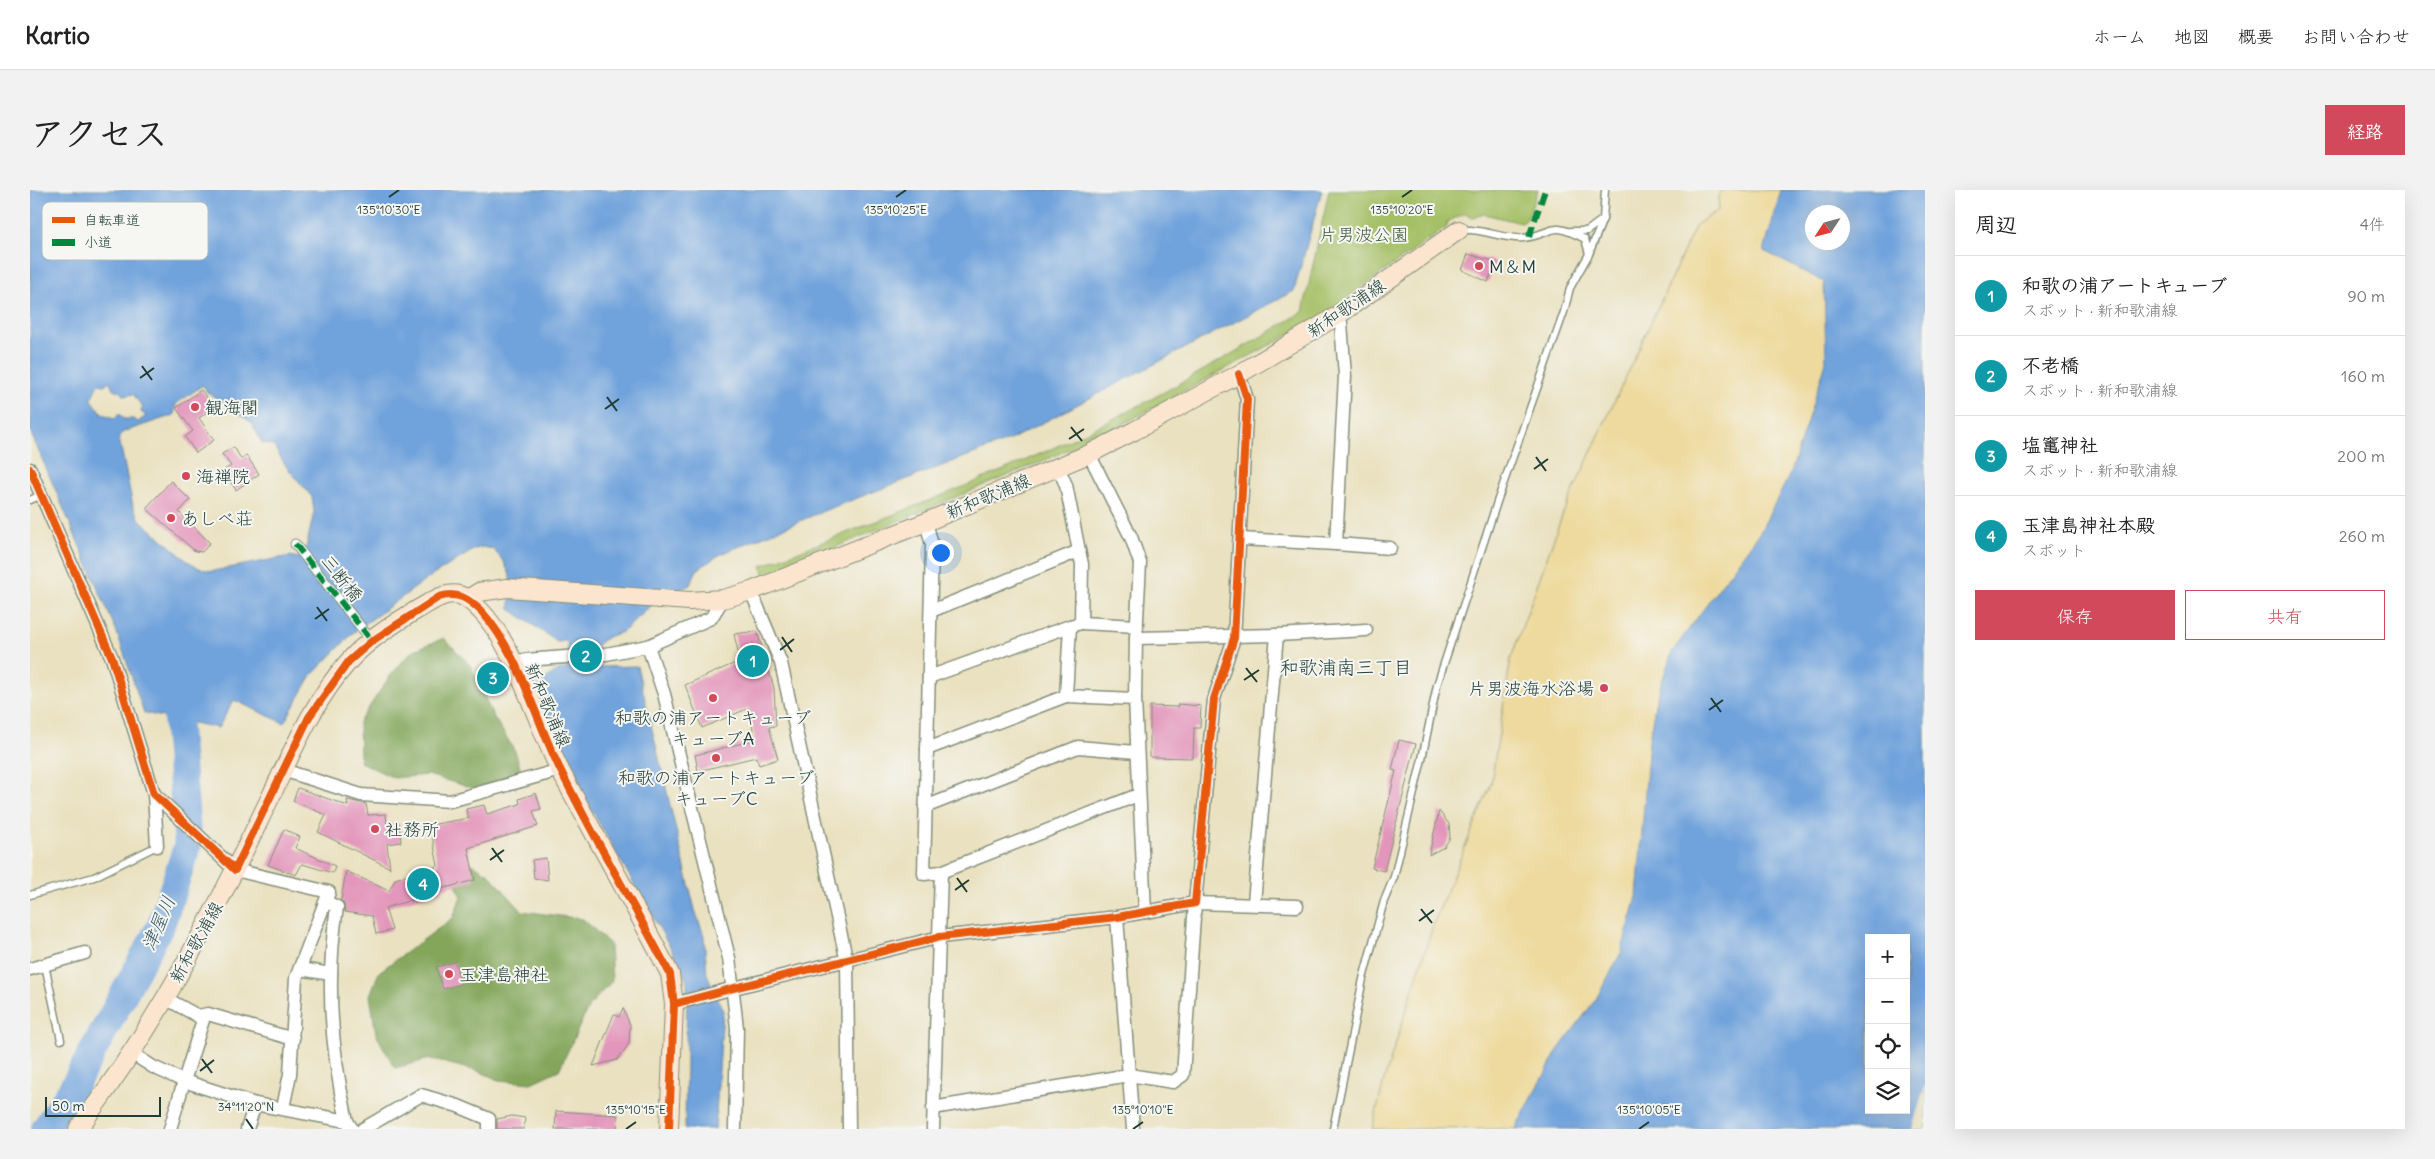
<!DOCTYPE html>
<html lang="ja">
<meta charset="utf-8">
<style>
body{margin:0;font-family:Delius,"Klee One",sans-serif;background:#f2f2f2;color:#222}
.controls{position:absolute;right:15px;bottom:15px;display:grid;overflow:hidden;border-radius:0px;box-shadow:0 5px 20px #0002}
.controls button{width:45px;height:45px;display:grid;place-items:center;padding:0;border:0;border-bottom:1px solid #e0e0e0;background:#fff;color:#222;font:25px sans-serif}
.compass{position:absolute;left:1775px;top:15px;width:45px;height:45px;border-radius:50%;background:#fff;box-shadow:0 5px 20px #0002;rotate:234deg}
.scale{position:absolute;left:15px;bottom:12px;width:116px;box-sizing:border-box;padding-left:5px;border:2px solid #1f3d34;border-top:0;font-size:14px;line-height:18px;white-space:nowrap;color:#1f3d34;-webkit-text-stroke:4px #f6f6f2;paint-order:stroke}
.you{position:absolute;left:910px;top:362px;width:18px;height:18px;margin:-12px;border:4px solid #fff;border-radius:50%;background:#1a73e8;box-shadow:0 0 0 8px #1a73e833}
.badge{display:grid;place-items:center;width:32px;height:32px;border-radius:50%;background:#d1495b;color:#fff;font-size:16px;font-weight:700}
.pin{position:absolute;translate:-50% -50%;border:2px solid #fff;box-shadow:0 1px 5px #0006}
.list{margin:0;padding:0;list-style:none}
h2{display:flex;justify-content:space-between;align-items:center;height:65px;margin:0;padding:0 20px;font-size:21px}
h2 small{font-size:16px;font-weight:400;color:#767676}
.list li{display:grid;grid-template-columns:32px 1fr auto;gap:15px;align-items:center;box-sizing:border-box;height:80px;padding:0 20px;border-top:1px solid #e0e0e0}
.list b{display:block;font-size:19px;white-space:nowrap}
.list p{margin:0;font-size:16px;white-space:nowrap;color:#767676}
.list em{font-size:16px;font-style:normal;color:#767676}
.actions{display:flex;gap:10px;padding:15px 20px}
.actions a{flex:1;padding:11px 0;border:1px solid #d1495b;border-radius:0px;text-align:center;font-size:18px;color:#d1495b}
.actions .main{background:#d1495b;color:#fff}
.icon{flex:none;width:28px;height:28px;fill:none;stroke:currentColor;stroke-width:2;stroke-linecap:round;stroke-linejoin:round}
.map{position:relative;flex:none;width:1895px;height:939px;overflow:hidden;border-radius:0px}
header{display:flex;align-items:center;gap:30px;box-sizing:border-box;height:70px;padding:0 25px;background:#fff;border-bottom:1px solid #e0e0e0}
header strong{font-size:24px}
nav{display:flex;gap:28px;margin-inline-start:auto;font-size:18px}
.intro{display:flex;align-items:center;justify-content:space-between;box-sizing:border-box;height:120px;padding:0 30px}
h1{margin:0;font-size:35px}
.button{padding:12px 22px;border-radius:0px;background:#d1495b;color:#fff;font-size:18px;font-weight:700}
main{display:flex;gap:30px;padding:0 30px}
aside{flex:1;background:#fff;border-radius:0px;box-shadow:0 5px 20px #0002}
.map>svg:first-child{display:block}
</style>
<header>
<strong>Kartio</strong>
<nav><a>ホーム</a><a>地図</a><a>概要</a><a>お問い合わせ</a></nav>
</header>
<div class="intro"><h1>アクセス</h1><a class="button">経路</a></div>
<main>
<div class="map">
<svg width="1895" height="939" viewBox="0 0 1895 939">
<rect width="100%" height="100%" fill="#f6f6f2"/>
<filter id="ink" filterUnits="userSpaceOnUse"><feTurbulence type="fractalNoise" baseFrequency=".02" numOctaves="2"/><feDisplacementMap in="SourceGraphic" scale="10" xChannelSelector="R" yChannelSelector="G"/><feConvolveMatrix kernelMatrix="1 2 1 2 8 2 1 2 1" color-interpolation-filters="sRGB"/></filter>
<filter id="wash" filterUnits="userSpaceOnUse"><feTurbulence type="fractalNoise" baseFrequency=".0096" numOctaves="4" result="noise"/><feDisplacementMap in="SourceGraphic" scale="20" xChannelSelector="R" yChannelSelector="G"/><feGaussianBlur stdDeviation="1.12" result="paint"/><feColorMatrix in="noise" values="0 0 0 0 0 0 0 0 0 0 0 0 0 0 0 0 0 1.4 0 .05"/><feComposite in="paint" operator="in"/></filter>
<g filter="url(#wash)">
<rect width="100%" height="100%" fill="#eae1c0"/>
<!-- green -->
<path fill="#a4bf65" stroke="#627e4c" d="M1299,0H1508L1497,29L1492,33L1454,24L1442,28L1436,23L1417,32V37L1281,133L1097,232L1020,268L736,386L731,376C840,333 952,293 1057,242C1131,206 1202,164 1273,122Z"/>
<!-- forest -->
<g fill="#83a65a" stroke="#517247">
<polygon points="414,448 440,475 463,526 485,561 492,584 445,599 398,585 364,588 330,572 329,532 360,486 382,461"/>
<polygon points="429,667 458,683 492,721 553,729 580,754 582,791 559,816 529,880 501,893 468,890 451,882 400,869 365,878 346,844 340,805 349,782 423,728 431,706 421,684"/>
</g>
<!-- sand -->
<polygon fill="#eeda9e" stroke="#868c69" points="1690,0 1779,0 1782,52 1857,82 1605,766 1508,939 1342,939 1355,887 1404,732 1461,594 1481,468 1533,323 1666,35 1688,20"/>
<!-- water -->
<g fill="#70a2db" stroke="#487088" fill-rule="evenodd">
<path d="M0,0H1292L1264,101L980,250L796,320L689,365L667,380L660,395L624,413L593,442L577,447L566,456L568,477L607,476L665,720L674,746L677,784L693,821L685,939H655L657,791L643,762L553,605L520,529L508,493L530,480L540,478L537,451L527,452L480,419V385L474,372L463,359L453,357L445,359L400,387L324,442L282,485L254,533L204,510L188,538L114,523L86,440L0,241ZM80,191L83,200H89L95,206L103,204L113,218L110,221L116,226L108,232L103,229H94L89,223L85,228L73,224L61,209L68,194L74,195ZM173,195L177,202L221,232L232,253L243,255L256,276L282,307L284,322L276,358L269,368L260,366L183,381L171,379L156,370L110,330L103,316L89,248L93,242L144,225L146,214Z"/>
<path d="M1751,0H1895V939H1485L1528,860L1566,809L1591,763L1607,707L1619,550L1626,509L1642,462L1730,342L1761,282L1796,172L1794,92L1734,61ZM1782,22H1812V52H1782ZM1839,748H1876V920H1839Z"/>
</g>
<!-- pier -->
<polygon fill="#eae1c0" points="1895,895 1895,939 1882,939"/>
<g fill="none" stroke-linecap="round" stroke-linejoin="round">
<!-- river -->
<polyline stroke="#70a2db" stroke-width="28" points="15,939 45,894 131,735 158,654 145,504"/>
</g>
<g id="blocks">
<!-- building -->
<g fill="#e396bb">
<polygon points="1438,64 1466,72 1458,92 1432,80"/>
<polygon points="171,200 184,217 169,228 184,250 166,263 155,247 163,241 146,218"/>
<polygon points="204,257 211,269 216,265 229,284 206,300 193,281 201,276 192,264"/>
<polygon points="141,291 160,310 149,322 180,353 172,362 165,361 116,318"/>
<polygon points="727,441 744,498 746,536 739,537 748,569 729,575 726,567 668,581 665,565 725,550 719,518 672,538 655,495 710,471 704,444"/>
<polygon points="467,478 473,492 459,497 454,483"/>
<polygon points="1148,514 1171,516 1170,538 1164,538 1163,568 1120,567 1120,516 1148,517"/>
<polygon points="1369,550 1386,554 1354,681 1342,678 1366,581 1362,580"/>
<polygon points="268,598 318,616 317,610 336,614 338,625 356,624 357,634 369,633 371,652 357,654 360,678 288,642 296,625 263,611"/>
<polygon points="506,603 511,619 503,621 508,636 438,658 445,690 411,699 411,701 355,718 362,740 346,744 342,726 315,722 314,714 311,710 316,681 359,701 365,689 408,676 400,635 439,628 436,619 454,615 457,624 490,614 489,609"/>
<polygon points="1409,621 1419,634 1420,648 1414,657 1399,665"/>
<polygon points="254,639 270,647 265,658 305,676 303,683 272,674 266,685 238,675"/>
<polygon points="516,668 518,690 504,688 502,670"/>
<polygon points="425,772 431,794 413,799 406,777"/>
<polygon points="593,818 600,835 599,854 587,870 563,876 584,824 589,827"/>
<polygon points="526,921 588,925 587,939 525,939"/>
<polygon points="482,926 495,928 494,939 467,939 467,929"/>
</g>
</g>
</g>
<g filter="url(#ink)">
<use href="#blocks" fill-opacity="0" stroke="#848f7a" stroke-width="1"/>
<g fill="none" stroke-linecap="round" stroke-linejoin="round">
<!-- service casing -->
<g stroke="#848f7a" stroke-width="9">
<g id="service">
<path d="M1431,40C1452,38 1476,50 1493,48C1527,44 1516,29 1555,49L1559,64L1573,29"/>
<polyline points="1541,41 1557,41 1573,29 1575,0"/>
<polyline points="0,310 11,305"/>
<polyline points="0,705 64,687 127,656"/>
<polyline points="15,775 31,850"/>
<polyline points="1303,939 1333,789 1354,711 1364,687 1392,569 1407,495 1468,309 1534,122 1540,98 1559,64"/>
</g>
</g>
<!-- pedestrian casing -->
<g stroke="#848f7a" stroke-width="11">
<polyline id="pedestrian" points="265,354 342,451"/>
</g>
<!-- minor casing -->
<g stroke="#848f7a" stroke-width="15">
<g id="minor">
<polyline points="1059,264 1101,347 1110,373 1106,448"/>
<polyline points="0,279 82,468 124,604 127,656"/>
<polyline points="896,332 902,355 894,684 911,682 903,939"/>
<polyline points="1210,349 1306,354 1315,186 1311,133 1307,126"/>
<polyline points="1306,354 1360,358"/>
<polyline points="721,401 751,473 817,772 819,939"/>
<polyline points="901,421 1049,361 1036,295 1028,277"/>
<polyline points="1051,433 1107,436"/>
<polyline points="1247,445 1336,440"/>
<polyline points="618,456 681,428 693,409"/>
<polyline points="482,471 576,464 618,456 634,504 699,768 707,838 705,939"/>
<polyline points="899,487 1040,436"/>
<polyline points="1036,506 1105,509 1115,722"/>
<polyline points="1105,509 1106,448 1247,445 1224,713"/>
<polyline points="897,559 1036,506 1040,436 1051,433 1052,374 1049,361"/>
<polyline points="253,580 331,605 420,611 530,580"/>
<polyline points="124,604 205,680 299,702 266,788 260,884 253,918"/>
<polyline points="895,617 1048,557 1106,562"/>
<polyline points="911,682 1108,605"/>
<path d="M297,712L307,717C296,787 301,862 317,931"/>
<polyline points="1087,727 1103,939"/>
<polyline points="0,779 55,763"/>
<polyline points="270,779 301,784"/>
<polyline points="135,808 168,826 178,824 263,849"/>
<polyline points="644,814 704,798 910,747 1087,727 1165,713 1184,509 1204,448 1217,209 1209,184"/>
<polyline points="168,826 173,830 154,891 225,914 317,931 322,939"/>
<polyline points="103,864 123,877 154,891 140,939"/>
<polyline points="903,918 1099,885 1143,892 1153,885 1165,713 1267,716"/>
<polyline points="217,939 225,914"/>
<polyline points="333,939 391,905 428,916 459,929 459,939"/>
</g>
</g>
<!-- secondary casing -->
<g stroke="#848f7a" stroke-width="20">
<g id="secondary">
<polyline points="438,409 449,402 477,398 659,411 693,409 721,401 896,332 1059,264 1104,241 1209,184 1307,126 1429,40"/>
<path d="M48,939C89,884 124,830 157,770C187,717 214,662 241,606C263,560 284,510 319,471C337,450 366,432 390,418C404,410 420,398 436,408C483,440 505,533 531,582C567,650 605,716 640,784L644,814L639,939"/>
</g>
</g>
<!-- service -->
<use href="#service" stroke="#fff" stroke-width="6"/>
<!-- pedestrian -->
<use href="#pedestrian" stroke="#fff" stroke-width="9"/>
<!-- minor -->
<use href="#minor" stroke="#fff" stroke-width="12"/>
<!-- secondary -->
<use href="#secondary" stroke="#fce5cf" stroke-width="18"/>
<!-- quiet -->
<g stroke="#00873e" stroke-width="6" stroke-dasharray="12 6" stroke-linecap="butt">
<polyline points="1499,47 1515,0"/>
<polyline points="265,354 342,451"/>
</g>
<!-- cycleway casing -->
<g stroke="#f6f6f2" stroke-width="11">
<g id="cycleway">
<path d="M0,279L82,468L124,604L205,680L279,527L319,471L342,451L409,407C428,401 439,409 452,422C489,463 505,528 529,577C563,647 604,715 640,784L644,814L639,939"/>
<polyline points="644,814 704,798 910,747 1087,727 1165,713 1184,509 1204,448 1217,209 1209,184"/>
</g>
</g>
<!-- cycleway -->
<use href="#cycleway" stroke="#e8590c" stroke-width="8"/>
</g>
</g>
<!-- ticks -->
<path fill="none" stroke="#1f3d34" stroke-width="2" d="M359,7L369,0M866,7L876,0M1372,7L1382,0M112,176L122,190M110,188L124,178M577,207L587,221M575,219L589,209M1041,237L1052,251M1039,249L1054,239M1506,267L1516,281M1504,279L1518,269M287,417L297,431M285,429L299,419M752,447L762,462M750,460L764,449M1216,478L1227,492M1214,490L1229,480M1681,508L1691,522M1679,520L1693,510M462,658L472,672M460,670L474,660M927,688L937,702M925,700L939,690M1391,719L1402,733M1389,731L1404,720M172,869L182,883M170,881L184,870M216,929L223,939M596,939L606,932M1103,939L1113,932M1609,939L1619,932"/>
<!-- markers -->
<g fill="#d1495b" stroke="#f6f6f2" stroke-width="2">
<circle cx="1449" cy="76" r="5"/>
<circle cx="165" cy="217" r="5"/>
<circle cx="156" cy="286" r="5"/>
<circle cx="141" cy="328" r="5"/>
<circle cx="1574" cy="498" r="5"/>
<circle cx="683" cy="508" r="5"/>
<circle cx="686" cy="568" r="5"/>
<circle cx="345" cy="639" r="5"/>
<circle cx="419" cy="784" r="5"/>
</g>
<g text-anchor="middle" dominant-baseline="central" stroke-width="4" stroke-linejoin="round" paint-order="stroke">
<!-- park labels -->
<g font-size="18" fill="#405e40" stroke="#f6f6f2">
<text x="1334" y="44">片男波公園</text>
</g>
<!-- poi labels -->
<g font-size="18" fill="#1f3d34" stroke="#f6f6f2" text-anchor="start">
<text x="1459" y="76">M＆M</text>
<text x="175" y="217">観海閣</text>
<text x="166" y="286">海禅院</text>
<text x="151" y="328">あしべ荘</text>
<text x="1564" y="498" text-anchor="end">片男波海水浴場</text>
<text x="683" y="527" text-anchor="middle">和歌の浦アートキューブ<tspan x="683" dy="21">キューブA</tspan></text>
<text x="686" y="587" text-anchor="middle">和歌の浦アートキューブ<tspan x="686" dy="21">キューブC</tspan></text>
<text x="355" y="639">社務所</text>
<text x="429" y="784">玉津島神社</text>
</g>
<!-- street labels -->
<g font-size="18" fill="#1f3d34" stroke="#f6f6f2">
<text transform="translate(1316 118) rotate(-34)">新和歌浦線</text>
<text transform="translate(958 306) rotate(-23)">新和歌浦線</text>
<text transform="translate(312 388) rotate(52)">三断橋</text>
<text transform="translate(518 515) rotate(67)">新和歌浦線</text>
<text transform="translate(166 752) rotate(-61)">新和歌浦線</text>
</g>
<!-- neighbourhood labels -->
<g font-size="19" fill="#1f3d34" stroke="#f6f6f2">
<text x="1316" y="477">和歌浦南三丁目</text>
</g>
<!-- water labels -->
<g font-size="19" font-style="italic" fill="#375b66" stroke="#f6f6f2">
<text transform="translate(128 733) rotate(-67)">津屋川</text>
</g>
</g>
<!-- legend -->
<rect x="12" y="12" width="166" height="58" rx="8" fill="#f6f6f2" stroke="#b6beb9" stroke-width="1"/>
<rect x="22" y="27" width="23" height="6" fill="#e8590c"/>
<rect x="22" y="49" width="23" height="7" fill="#00873e"/>
<g font-size="14" fill="#1f3d34">
<text x="54" y="35">自転車道</text>
<text x="54" y="57">小道</text>
</g>
<g font-size="12" text-anchor="middle" fill="#1f3d34" stroke="#f6f6f2" stroke-width="4" stroke-linejoin="round" paint-order="stroke">
<text x="1372" y="24">135°10'20"E</text>
<text x="359" y="24">135°10'30"E</text>
<text x="866" y="24">135°10'25"E</text>
<text x="216" y="921">34°11'20"N</text>
<text x="606" y="924">135°10'15"E</text>
<text x="1113" y="924">135°10'10"E</text>
<text x="1619" y="924">135°10'05"E</text>
</g>
</svg>
<div class="controls">
<button>+</button>
<button>−</button>
<button><svg class="icon" aria-label="locate" viewBox="0 0 24 24"><circle cx="12" cy="12" r="6"/><path d="M12 2v4M12 18v4M2 12h4M18 12h4"/></svg></button>
<button><svg class="icon" aria-label="layers" viewBox="0 0 24 24"><path d="M12 4l9 5-9 5-9-5zM3 14l9 5 9-5"/></svg></button>
</div>
<svg class="compass" viewBox="-18 -18 36 36"><path d="M0-13l5 13h-10z" fill="#e53935"/><path d="M0 13l5-13h-10z" fill="#767676"/></svg>
<div class="scale">50 m</div>
<div class="you"></div>
<div class="pin badge" style="left:723px;top:471px;background:#0f9aa8">1</div>
<div class="pin badge" style="left:556px;top:466px;background:#0f9aa8">2</div>
<div class="pin badge" style="left:463px;top:488px;background:#0f9aa8">3</div>
<div class="pin badge" style="left:393px;top:694px;background:#0f9aa8">4</div>
</div>
<aside>
<h2>周辺<small>4件</small></h2>
<ul class="list">
<li><span class="badge" style="background:#0f9aa8">1</span><div><b>和歌の浦アートキューブ</b><p>スポット · 新和歌浦線</p></div><em>90 m</em></li>
<li><span class="badge" style="background:#0f9aa8">2</span><div><b>不老橋</b><p>スポット · 新和歌浦線</p></div><em>160 m</em></li>
<li><span class="badge" style="background:#0f9aa8">3</span><div><b>塩竃神社</b><p>スポット · 新和歌浦線</p></div><em>200 m</em></li>
<li><span class="badge" style="background:#0f9aa8">4</span><div><b>玉津島神社本殿</b><p>スポット</p></div><em>260 m</em></li>
</ul>
<div class="actions"><a class="main">保存</a><a>共有</a></div>
</aside>
</main>
